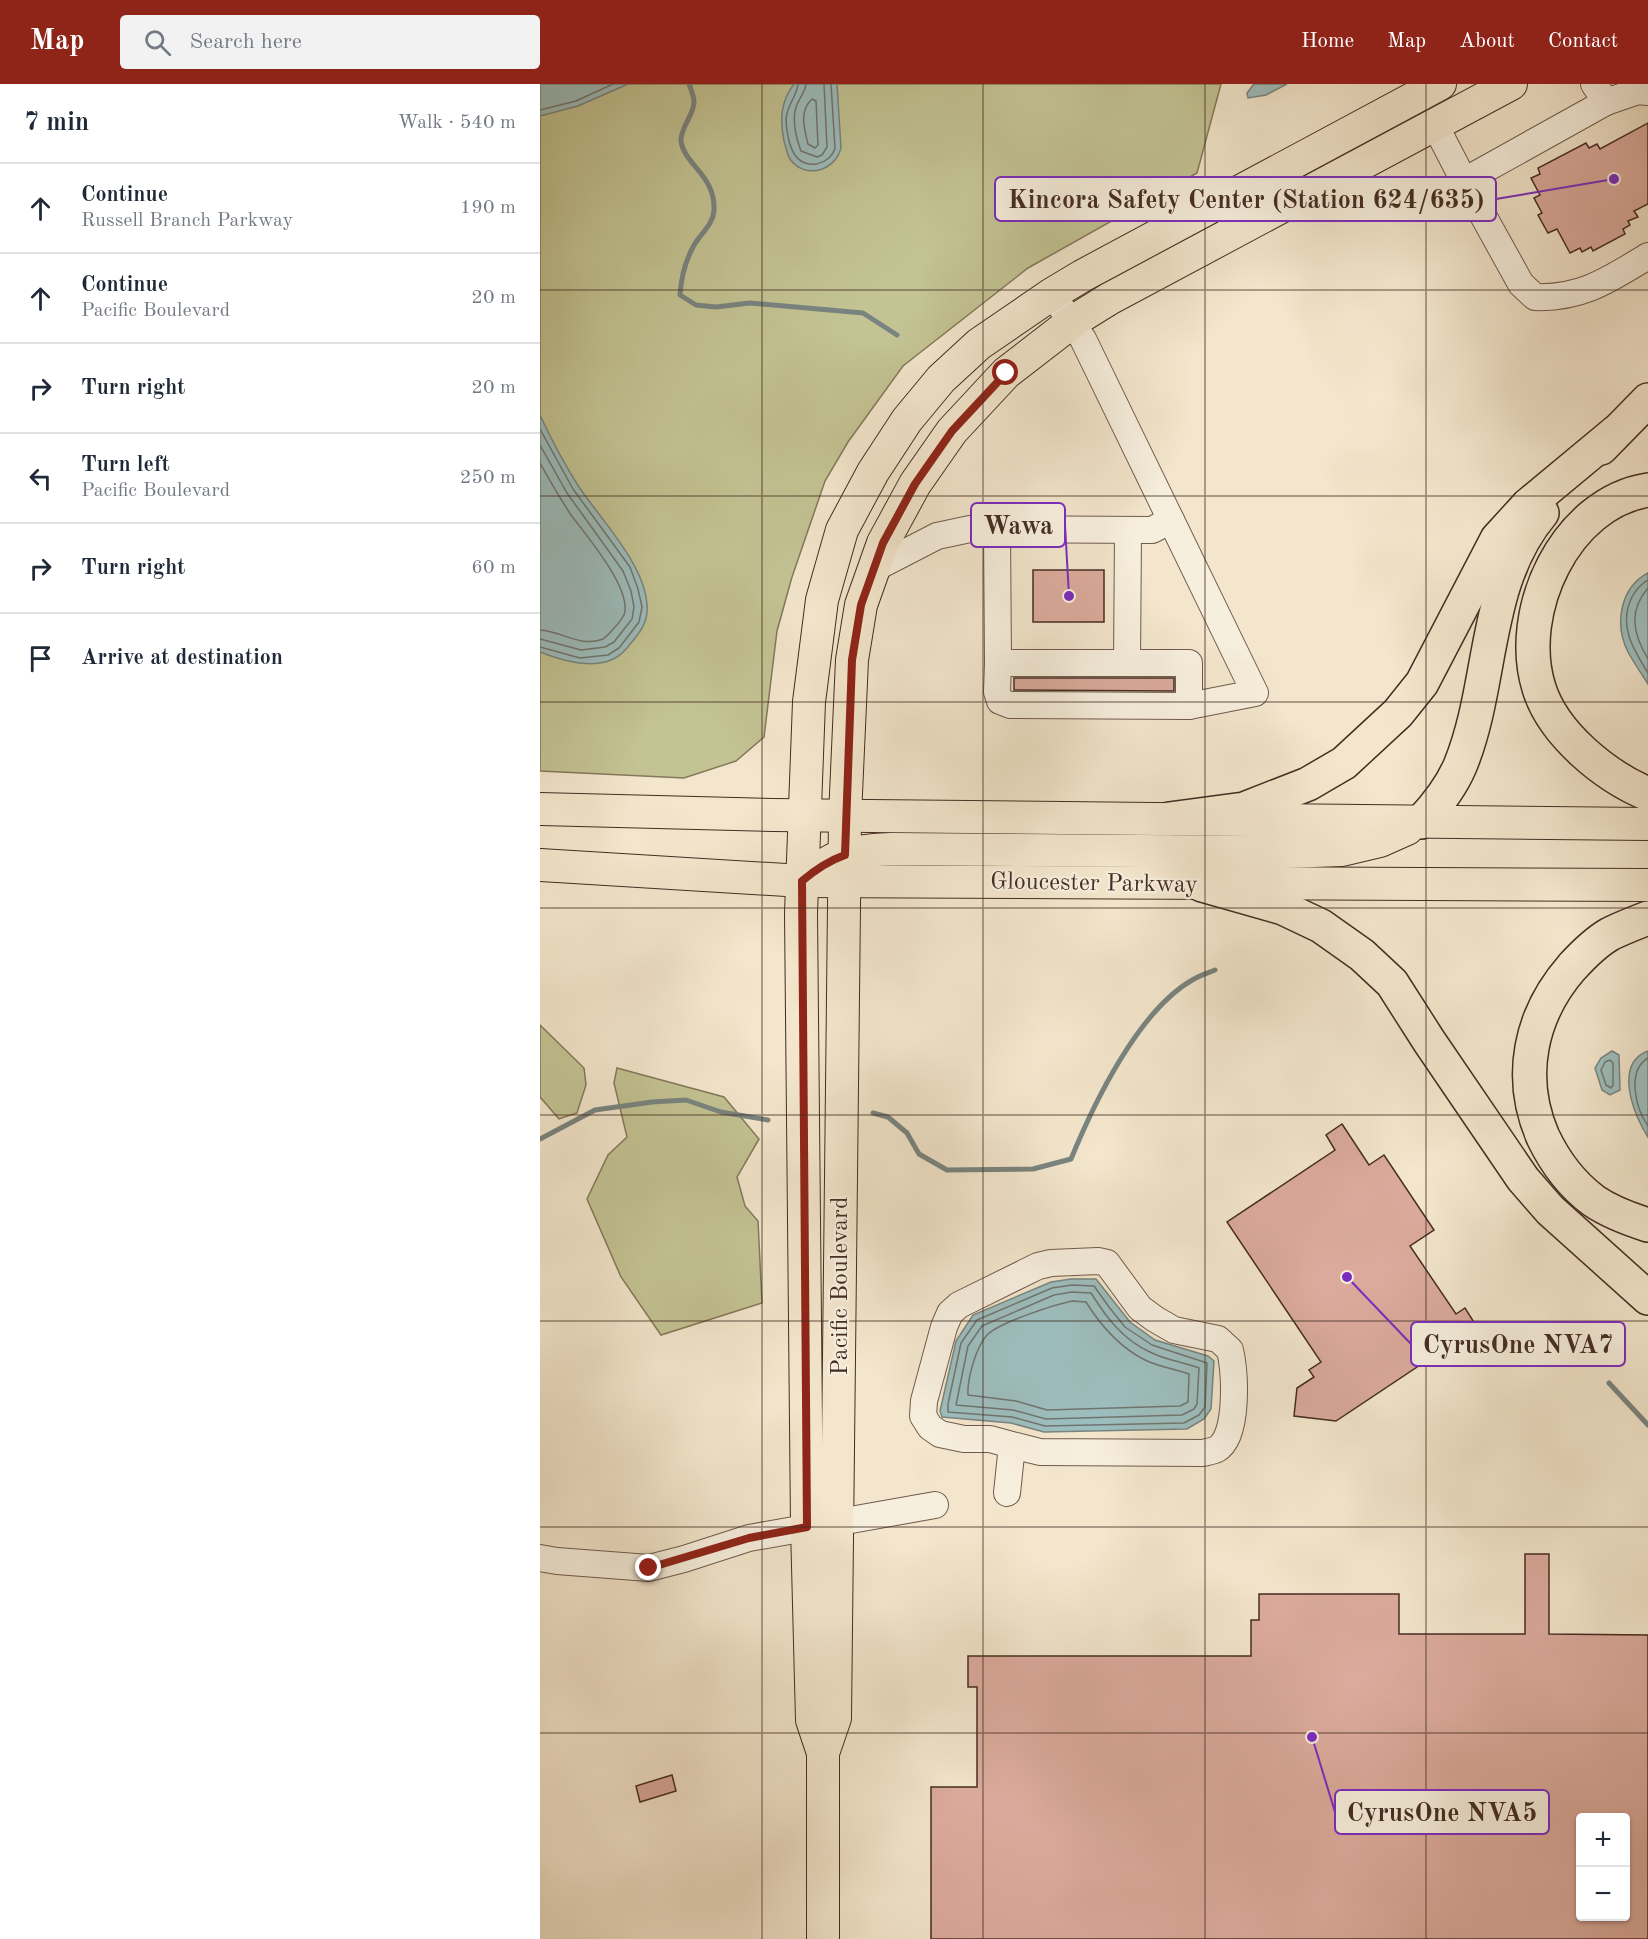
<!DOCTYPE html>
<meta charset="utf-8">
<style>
body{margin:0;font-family:"Old Standard TT",serif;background:#f2f2f3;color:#1f2937}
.controls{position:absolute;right:18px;bottom:18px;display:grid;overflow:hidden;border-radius:6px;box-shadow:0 2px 4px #0004}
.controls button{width:54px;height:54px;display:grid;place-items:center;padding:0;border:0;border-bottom:2px solid #e0e1e3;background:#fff;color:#1f2937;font:30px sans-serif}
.stop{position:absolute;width:18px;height:18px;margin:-14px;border:4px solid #8f2418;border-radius:50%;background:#fff}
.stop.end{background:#8f2418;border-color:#fff;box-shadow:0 2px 6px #0008}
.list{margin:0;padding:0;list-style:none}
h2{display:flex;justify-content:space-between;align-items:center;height:78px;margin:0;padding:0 24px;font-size:26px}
h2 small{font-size:20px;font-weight:400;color:#747a83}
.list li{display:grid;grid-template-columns:39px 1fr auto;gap:18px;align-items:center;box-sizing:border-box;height:90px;padding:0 24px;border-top:2px solid #e0e1e3}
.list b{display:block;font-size:22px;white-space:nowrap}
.list p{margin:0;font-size:20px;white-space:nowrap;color:#747a83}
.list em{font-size:20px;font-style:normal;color:#747a83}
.icon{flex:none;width:33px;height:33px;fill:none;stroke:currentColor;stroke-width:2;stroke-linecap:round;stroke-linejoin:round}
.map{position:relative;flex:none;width:1108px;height:1855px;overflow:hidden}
header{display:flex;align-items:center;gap:36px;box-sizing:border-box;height:84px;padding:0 30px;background:#8f2418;color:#fff}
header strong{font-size:28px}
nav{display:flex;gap:33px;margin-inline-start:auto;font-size:21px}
.search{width:420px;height:54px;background:#f2f2f3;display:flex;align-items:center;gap:15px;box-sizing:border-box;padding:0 21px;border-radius:6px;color:#747a83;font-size:22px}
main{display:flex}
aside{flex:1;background:#fff}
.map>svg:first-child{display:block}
</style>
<header>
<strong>Map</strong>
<div class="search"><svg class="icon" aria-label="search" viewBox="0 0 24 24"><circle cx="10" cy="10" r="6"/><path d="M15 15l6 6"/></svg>Search here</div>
<nav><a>Home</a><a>Map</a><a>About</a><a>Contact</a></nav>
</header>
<main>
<aside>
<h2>7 min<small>Walk · 540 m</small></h2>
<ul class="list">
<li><svg class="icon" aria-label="ahead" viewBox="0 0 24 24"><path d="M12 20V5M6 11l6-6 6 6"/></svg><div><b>Continue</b><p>Russell Branch Parkway</p></div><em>190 m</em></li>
<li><svg class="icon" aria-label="ahead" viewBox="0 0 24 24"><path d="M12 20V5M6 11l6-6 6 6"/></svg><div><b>Continue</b><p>Pacific Boulevard</p></div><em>20 m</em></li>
<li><svg class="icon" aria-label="right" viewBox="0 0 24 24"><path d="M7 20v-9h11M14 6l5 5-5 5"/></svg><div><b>Turn right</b></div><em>20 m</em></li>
<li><svg class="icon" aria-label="left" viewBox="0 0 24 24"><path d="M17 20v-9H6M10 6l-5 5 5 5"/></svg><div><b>Turn left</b><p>Pacific Boulevard</p></div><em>250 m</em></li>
<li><svg class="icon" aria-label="right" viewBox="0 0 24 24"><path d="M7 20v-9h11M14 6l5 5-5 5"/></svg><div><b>Turn right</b></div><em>60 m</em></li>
<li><svg class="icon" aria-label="arrive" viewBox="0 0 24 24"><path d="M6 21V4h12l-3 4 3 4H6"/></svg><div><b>Arrive at destination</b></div></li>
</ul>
</aside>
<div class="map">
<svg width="1108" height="1855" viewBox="0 0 1108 1855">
<rect width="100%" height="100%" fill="#f3e6cc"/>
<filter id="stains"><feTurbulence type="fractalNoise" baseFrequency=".00333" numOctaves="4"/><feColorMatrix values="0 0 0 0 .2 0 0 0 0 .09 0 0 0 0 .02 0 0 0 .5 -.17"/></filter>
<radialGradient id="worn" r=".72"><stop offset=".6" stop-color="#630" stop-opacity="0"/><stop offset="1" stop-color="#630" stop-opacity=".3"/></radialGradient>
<!-- green -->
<g fill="#c3c393" stroke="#84785b" stroke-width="1.5">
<polygon points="0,0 681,0 657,89 488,184 363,282 308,358 285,397 252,493 237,547 224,653 196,677 144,694 0,687"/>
<polygon points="0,941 44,984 46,1001 37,1029 19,1035 0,1013"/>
<polygon points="77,984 184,1013 219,1055 197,1093 205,1122 218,1137 222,1219 121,1251 81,1193 47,1115 68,1071 87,1053 74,999"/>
</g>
<!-- water -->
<g fill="#9dbebe" stroke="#798480" stroke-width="1.5">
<polygon points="0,0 88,0 38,22 0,32"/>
<path d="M254,0H297L301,64C295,87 265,96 250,75C247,70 246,63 244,57C240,36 240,18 254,0Z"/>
<polygon points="714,0 747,0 726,11 708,14 707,9"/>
<path d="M0,331C11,355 25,381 39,403C62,437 105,481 107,521C109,540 97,552 86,565C65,590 25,578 0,568Z"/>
<path d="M1108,489V600C1101,589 1094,579 1088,568C1074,540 1080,504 1108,489Z"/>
<polygon points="1072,967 1079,971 1080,1006 1070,1011 1062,1006 1055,984 1061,974"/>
<path d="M1108,967V1053C1094,1032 1073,980 1108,967Z"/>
<polygon points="531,1195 556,1195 590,1238 615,1256 668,1272 674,1277 671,1325 664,1335 647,1345 504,1348 471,1339 402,1333 400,1327 416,1257 433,1231 511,1198"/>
</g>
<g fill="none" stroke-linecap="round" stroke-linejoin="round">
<!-- shore -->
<g stroke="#707570" stroke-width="1.5">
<path d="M258,0C257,12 247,21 246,35C246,45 249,63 255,71C266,87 290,81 295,64L291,0"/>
<path d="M266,0C265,9 259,14 256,23C252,36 256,55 261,67L277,73L282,71L287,63L284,0"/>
<path d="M272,15L276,17L278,61L275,64L268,60C264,44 259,27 272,15Z"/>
<polyline points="0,26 36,17 73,0"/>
<polyline points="0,345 33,405 90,483 98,505 102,523 99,538 79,564 68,571 40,574 0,563"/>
<polyline points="0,361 27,409 83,487 91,507 94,523 92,535 74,558 65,563 41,566 0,555"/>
<path d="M0,379C10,397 20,414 31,431C46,451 93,506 84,531C82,534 79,539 76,542C72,546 68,552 63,555C40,564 22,547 0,546"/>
<path d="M1108,496C1101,500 1096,506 1092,513C1078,541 1093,565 1108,589"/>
<path d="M1108,504C1088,527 1093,550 1108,575"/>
<path d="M1108,974C1086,987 1096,1025 1108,1042"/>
<polygon points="1070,976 1073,979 1073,1001 1071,1004 1066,1001 1061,986 1065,978"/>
<polygon points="532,1201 554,1202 569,1223 585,1243 612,1261 667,1279 665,1323 659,1331 644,1339 505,1342 472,1333 408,1328 408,1320 421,1259 437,1236 512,1204"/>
<path d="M532,1208L551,1209C566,1233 583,1256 610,1268C625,1276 643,1278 659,1284L657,1320L654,1325L642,1331L506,1335L473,1326L416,1321L428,1262L442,1242L514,1211Z"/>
<path d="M533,1217L546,1218C561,1242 579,1263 605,1276C619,1283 635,1285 649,1290L648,1318L640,1322L507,1326L476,1317L428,1311C427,1295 436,1263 447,1251C458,1239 516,1220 533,1217Z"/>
</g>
<!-- stream -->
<g stroke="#798480" stroke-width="5">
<path d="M149,0C151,5 154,13 154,18C154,31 140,44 141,57C144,81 176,91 174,127C173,141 159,151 153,163C145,178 141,195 140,211L156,221L176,223L210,219L323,229L357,251"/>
<path d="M333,1029L348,1033L367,1049L379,1070L407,1086L493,1085L531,1075C554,1019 599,925 654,895C660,891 668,889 675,886"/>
<polyline points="0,1055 55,1026 112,1018 146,1016 181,1028 228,1036"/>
<polyline points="1069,1299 1108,1341"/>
</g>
</g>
<!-- building -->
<g fill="#dbaa9c" stroke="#442c23" stroke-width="1.5" fill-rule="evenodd">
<polygon points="1108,39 1108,120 1094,127 1098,133 1088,137 1090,141 1083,145 1085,150 1053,167 1051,163 1042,168 1040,164 1030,169 1017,145 1008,149 998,131 1002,129 994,114 1000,111 991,94 1000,90 998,84 1046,59 1049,64 1057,60 1060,65"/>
<rect x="493" y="486" width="71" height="52"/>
<polygon points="474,594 634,594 634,607 474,606"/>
<polygon points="802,1040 829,1081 844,1071 894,1146 870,1162 916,1230 925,1224 937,1243 796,1337 754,1332 757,1304 774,1293 769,1286 781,1278 687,1138 795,1066 786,1051"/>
<path d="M985,1470H1009V1550L1108,1551V1855H391V1703H437V1603H428V1572H711V1536H719V1510H859V1550H985ZM1041,1734H1086V1833H1041Z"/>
<polygon points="132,1691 136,1707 100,1718 96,1702"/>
</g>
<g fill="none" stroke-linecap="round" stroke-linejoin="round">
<!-- minor casing -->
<g stroke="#705a4d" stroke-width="28">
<g id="minor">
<polyline points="1054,0 1066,18"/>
<path d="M895,41L924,97L981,200L995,213C1042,215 1070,195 1108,172"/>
<polyline points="924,97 1066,18 1098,7 1108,8"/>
<polyline points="457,445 458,579 587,579 588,446"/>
<polyline points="335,484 397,452 430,445 612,446 631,436"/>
<polyline points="458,579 457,608 460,617 470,621 649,622 715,609 543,255 512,210"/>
<polyline points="587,579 649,579 649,622"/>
<path d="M467,1409L472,1361L500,1368L663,1369C667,1368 673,1367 677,1365C699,1352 695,1288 690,1266L678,1255L634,1246L615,1235L600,1224L567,1179L558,1177L511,1179L498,1182L419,1221L410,1229L404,1243L384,1317L383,1332L390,1343L400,1350L424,1355H450L472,1361"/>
<polyline points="0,1474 17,1477 109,1484 144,1475 209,1454 395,1421"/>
</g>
</g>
<!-- major casing -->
<g stroke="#442c23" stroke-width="34">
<g id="major">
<polyline points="0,725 233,731 1108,740"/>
<path d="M287,779C307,767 329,766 352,765L744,768L802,766L840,757L867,745"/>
<polyline points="0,781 262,797 1108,801"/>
<polyline points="283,1669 295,1634 305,732 312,576 321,521 343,459 375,400 412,347 466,289 532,238 569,215 971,0"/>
<polyline points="283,1855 283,1669 272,1636 267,1443 261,829 269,618 282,516 302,446 333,388 367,336 401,295 439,260 512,210 542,192 900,0"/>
</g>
</g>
<!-- highway casing -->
<g stroke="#442c23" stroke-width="36">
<g id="highway">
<polyline points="1061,364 1108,316"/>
<path d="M1108,406C1025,419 975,528 999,604C1013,650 1065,692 1108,710"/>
<polyline points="629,735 704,725 768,700 804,679 858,629 882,599 957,455 988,421 1076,348"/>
<path d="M881,738C897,721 911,703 920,682C954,600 942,500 1002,429"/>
<polyline points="662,801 743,824 781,842 822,871 852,899 889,957 983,1095 1010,1126 1108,1214"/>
<path d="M1108,834C1095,839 1082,844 1070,850C1056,858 1043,871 1032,883C990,931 977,993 1003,1053C1015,1078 1031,1100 1054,1117C1070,1128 1089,1135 1108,1141"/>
</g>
</g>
<!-- minor -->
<use href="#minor" stroke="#f7efde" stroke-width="26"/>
<!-- major -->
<use href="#major" stroke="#f3e6cc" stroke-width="32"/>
<!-- highway -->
<use href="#highway" stroke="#f3e6cc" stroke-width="33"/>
</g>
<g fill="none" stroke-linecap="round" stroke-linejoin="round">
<!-- route -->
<path stroke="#8f2418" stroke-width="8" d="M109,1484L209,1454L267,1443L262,797C275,786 288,777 305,771L312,576L321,521L343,459L375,400L412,347L466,289"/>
</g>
<!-- grid -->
<path fill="none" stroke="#442c23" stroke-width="1.5" stroke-opacity="0.55" d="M222,0V1855M443,0V1855M665,0V1855M886,0V1855M0,206H1108M0,412H1108M0,618H1108M0,824H1108M0,1031H1108M0,1237H1108M0,1443H1108M0,1649H1108"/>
<g text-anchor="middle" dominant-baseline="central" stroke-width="4.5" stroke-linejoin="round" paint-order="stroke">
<!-- street labels -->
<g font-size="24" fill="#442c23" stroke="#f7efde">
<text transform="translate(554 800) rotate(1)">Gloucester Parkway</text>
<text transform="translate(301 1202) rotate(-90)">Pacific Boulevard</text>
</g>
</g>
<!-- callouts -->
<path fill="none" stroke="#7b2cbf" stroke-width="2" d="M1074 95L956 115M529 512L525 441M807 1193L871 1260M772 1653L795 1728"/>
<g fill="#7b2cbf" stroke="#f7efde" stroke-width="2">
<circle cx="1074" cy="95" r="6"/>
<circle cx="529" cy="512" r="6"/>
<circle cx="807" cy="1193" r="6"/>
<circle cx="772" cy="1653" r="6"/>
</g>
<g fill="#f7efde" stroke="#7b2cbf" stroke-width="2">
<rect x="455" y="93" width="501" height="44" rx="6"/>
<rect x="431" y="419" width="94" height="44" rx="6"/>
<rect x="871" y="1238" width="214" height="44" rx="6"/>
<rect x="795" y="1706" width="214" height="44" rx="6"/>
</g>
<g font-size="26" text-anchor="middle" font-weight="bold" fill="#442c23">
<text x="706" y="124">Kincora Safety Center (Station 624/635)</text>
<text x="478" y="450">Wawa</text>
<text x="978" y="1269">CyrusOne NVA7</text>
<text x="902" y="1737">CyrusOne NVA5</text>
</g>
<rect width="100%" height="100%" filter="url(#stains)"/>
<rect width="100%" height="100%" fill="url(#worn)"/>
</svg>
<div class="controls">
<button>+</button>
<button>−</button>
</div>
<div class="stop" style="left:466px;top:289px"></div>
<div class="stop end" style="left:109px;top:1484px"></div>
</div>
</main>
